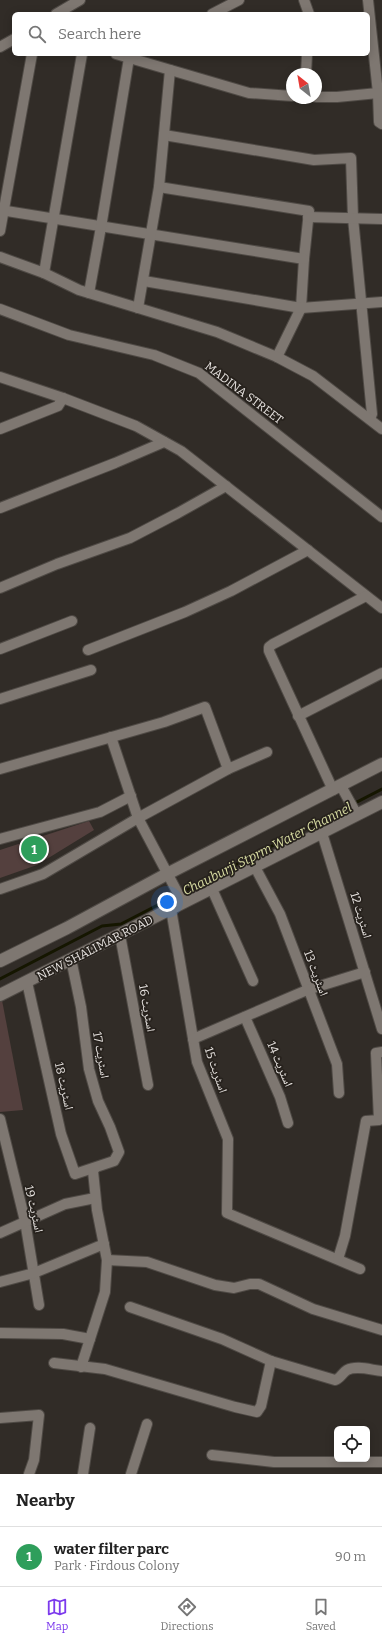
<!DOCTYPE html>
<meta charset="utf-8">
<style>
body{margin:0;font-family:Bitter,"Noto Naskh Arabic",serif;background:#f2f2f2;color:#222}
.controls{position:absolute;right:12px;bottom:12px;display:grid;overflow:hidden;border-radius:6px;box-shadow:0 2px 10px #0003}
.controls button{width:36px;height:36px;display:grid;place-items:center;padding:0;border:0;border-bottom:1px solid #e0e0e0;background:#fff;color:#222;font:20px sans-serif}
.compass{position:absolute;left:286px;top:68px;width:36px;height:36px;border-radius:50%;background:#fff;box-shadow:0 2px 10px #0003;rotate:329deg}
.you{position:absolute;left:167px;top:902px;width:14px;height:14px;margin:-10px;border:3px solid #fff;border-radius:50%;background:#1a73e8;box-shadow:0 0 0 6px #1a73e833}
.badge{display:grid;place-items:center;width:26px;height:26px;border-radius:50%;background:#7c3aed;color:#fff;font-size:13px;font-weight:700}
.pin{position:absolute;translate:-50% -50%;border:2px solid #fff;box-shadow:0 1px 4px #0006}
.list{margin:0;padding:0;list-style:none}
h2{display:flex;justify-content:space-between;align-items:center;height:52px;margin:0;padding:0 16px;font-size:17px}
h2 small{font-size:13px;font-weight:400;color:#767676}
.list li{display:grid;grid-template-columns:26px 1fr auto;gap:12px;align-items:center;box-sizing:border-box;height:60px;padding:0 16px;border-top:1px solid #e0e0e0}
.list b{display:block;font-size:15px;white-space:nowrap}
.list p{margin:0;font-size:13px;white-space:nowrap;color:#767676}
.list em{font-size:13px;font-style:normal;color:#767676}
.icon{flex:none;width:22px;height:22px;fill:none;stroke:currentColor;stroke-width:2;stroke-linecap:round;stroke-linejoin:round}
.map{position:relative;flex:none;width:382px;height:1474px;overflow:hidden}
.search{position:absolute;background:#fff;box-shadow:0 2px 10px #0003;left:12px;right:12px;top:12px;height:44px;display:flex;align-items:center;gap:10px;box-sizing:border-box;padding:0 14px;border-radius:6px;color:#767676;font-size:15px}
.sheet{height:112px;background:#fff}
nav{display:flex;justify-content:space-around;align-items:center;box-sizing:border-box;height:56px;border-top:1px solid #e0e0e0;background:#fff;font-size:11px;color:#767676}
nav a{display:grid;justify-items:center;gap:2px}
nav .on{color:#7c3aed}
.map>svg:first-child{display:block}
</style>
<div class="map">
<svg width="382" height="1474" viewBox="0 0 382 1474">
<rect width="100%" height="100%" fill="#312c27"/>
<!-- green -->
<g fill="#54403e">
<polygon points="89,821 94,830 37,865 0,878 0,850"/>
<polygon points="0,995 1,995 23,1110 0,1112"/>
</g>
<g fill="none" stroke-linecap="round" stroke-linejoin="round">
<!-- stream -->
<polyline stroke="#151600" stroke-width="3" points="0,979 102,926 121,924 382,789"/>
<!-- minor casing -->
<g stroke="#4f4a45" stroke-width="12">
<g id="minor">
<polyline points="304,0 309,14"/>
<polyline points="368,0 378,93 379,122 382,124"/>
<polyline points="56,14 80,0"/>
<polyline points="212,14 239,0"/>
<polyline points="0,47 14,39"/>
<polyline points="116,54 249,93 292,96"/>
<polyline points="306,74 307,54"/>
<polyline points="316,97 337,97 378,93"/>
<polyline points="164,135 314,160 351,158 353,218 372,414 370,419"/>
<polyline points="159,187 309,211 304,259 301,308 277,357"/>
<polyline points="0,210 304,259"/>
<polyline points="308,217 382,219"/>
<polyline points="0,231 32,54"/>
<polyline points="0,257 44,273 79,290 217,332 277,357 313,376 382,429"/>
<polyline points="44,273 82,54"/>
<polyline points="144,281 301,308 382,302"/>
<polyline points="89,293 101,227 129,58 136,54"/>
<polyline points="138,308 159,187 170,70"/>
<polyline points="0,309 69,335 154,355 199,373 382,517"/>
<polyline points="0,377 63,398 136,426 181,451 382,608"/>
<polyline points="0,429 58,406 63,398"/>
<polyline points="0,508 115,463 164,442"/>
<polyline points="0,588 57,564 130,538 178,513 226,486"/>
<polyline points="0,649 72,621"/>
<polyline points="88,650 185,612 231,591 308,550"/>
<polyline points="0,699 91,670"/>
<polyline points="298,716 382,673"/>
<polyline points="111,737 138,818 183,903"/>
<polyline points="0,769 164,722 205,707 228,769"/>
<polyline points="341,786 357,815"/>
<polyline points="333,790 269,651 269,647 273,644 366,596"/>
<polyline points="322,833 382,1029"/>
<polyline points="0,839 100,812 131,796"/>
<polyline points="255,867 280,914 337,1064 339,1093"/>
<polyline points="0,889 43,874 138,818 228,769 267,752"/>
<polyline points="212,889 253,981"/>
<polyline points="171,909 197,1062 228,1139 227,1213 360,1269"/>
<polyline points="120,935 148,1085"/>
<polyline points="27,982 61,1134 75,1174 114,1161 119,1152 110,1127 98,1101 89,1069 81,1007 71,959"/>
<polyline points="245,1017 280,1097 288,1123"/>
<polyline points="193,1039 307,990 365,972"/>
<polyline points="0,1119 25,1221 39,1305"/>
<polyline points="0,1233 65,1204 95,1198"/>
<polyline points="338,1259 345,1236 366,1121 379,1120 376,1053 382,1052"/>
<polyline points="107,1260 147,1262 215,1285 234,1288 250,1284 259,1284 313,1309 382,1330"/>
<polyline points="0,1282 34,1273 104,1244"/>
<path d="M130,1307L222,1339L271,1361L335,1380C340,1379 342,1373 347,1370C357,1365 371,1370 382,1371"/>
<polyline points="0,1333 63,1334 90,1339"/>
<polyline points="54,1363 105,1369 235,1407 257,1412 261,1406 271,1361"/>
<polyline points="81,1367 105,1292 107,1260 97,1210 93,1171 95,1168"/>
<polyline points="0,1418 39,1415 34,1460 29,1474"/>
<polyline points="212,1455 274,1462 382,1462"/>
<polyline points="83,1474 90,1428"/>
<polyline points="131,1474 147,1424"/>
</g>
</g>
<!-- tertiary casing -->
<g stroke="#4f4a45" stroke-width="14">
<g id="tertiary">
<polyline points="0,961 67,928 167,874 382,764"/>
<polyline points="0,995 382,802"/>
</g>
</g>
<!-- minor -->
<use href="#minor" stroke="#7e7771" stroke-width="10"/>
<!-- tertiary -->
<use href="#tertiary" stroke="#7e7771" stroke-width="12"/>
</g>
<g text-anchor="middle" dominant-baseline="central" stroke-width="3.5" stroke-linejoin="round" paint-order="stroke">
<!-- street labels -->
<g font-size="12" fill="#e7e3e0" stroke="#27221d">
<text transform="translate(244 393) rotate(37)">MADINA STREET</text>
<text transform="translate(361 915) rotate(73)">اسٹریٹ 12</text>
<text transform="translate(95 948) rotate(-27)">NEW SHALIMAR ROAD</text>
<text transform="translate(316 973) rotate(69)">اسٹریٹ 13</text>
<text transform="translate(147 1008) rotate(80)">اسٹریٹ 16</text>
<text transform="translate(101 1055) rotate(80)">اسٹریٹ 17</text>
<text transform="translate(280 1064) rotate(67)">اسٹریٹ 14</text>
<text transform="translate(216 1070) rotate(71)">اسٹریٹ 15</text>
<text transform="translate(64 1086) rotate(77)">اسٹریٹ 18</text>
<text transform="translate(34 1209) rotate(77)">اسٹریٹ 19</text>
</g>
<!-- water labels -->
<g font-size="13" font-style="italic" fill="#d9dda3" stroke="#27221d">
<text transform="translate(267 849) rotate(-27)">Chauburji Stprm Water Channel</text>
</g>
</g>
</svg>
<div class="controls">
<button><svg class="icon" aria-label="locate" viewBox="0 0 24 24"><circle cx="12" cy="12" r="6"/><path d="M12 2v4M12 18v4M2 12h4M18 12h4"/></svg></button>
</div>
<svg class="compass" viewBox="-18 -18 36 36"><path d="M0-13l5 13h-10z" fill="#e53935"/><path d="M0 13l5-13h-10z" fill="#767676"/></svg>
<div class="you"></div>
<div class="pin badge" style="left:34px;top:849px;background:#2e9e5b">1</div>
<div class="search"><svg class="icon" aria-label="search" viewBox="0 0 24 24"><circle cx="10" cy="10" r="6"/><path d="M15 15l6 6"/></svg>Search here</div>
</div>
<section class="sheet">
<h2>Nearby<small></small></h2>
<ul class="list">
<li><span class="badge" style="background:#2e9e5b">1</span><div><b>water filter parc</b><p>Park · Firdous Colony</p></div><em>90 m</em></li>
</ul>
</section>
<nav>
<a class="on"><svg class="icon" aria-label="map" viewBox="0 0 24 24"><path d="M3 6l6-2 6 2 6-2v14l-6 2-6-2-6 2zM9 4v14M15 6v14"/></svg>Map</a>
<a><svg class="icon" aria-label="directions" viewBox="0 0 24 24"><path d="M12 3l9 9-9 9-9-9zM9 14v-3h6M13 9l2 2-2 2"/></svg>Directions</a>
<a><svg class="icon" aria-label="saved" viewBox="0 0 24 24"><path d="M7 4h10v16l-5-4-5 4z"/></svg>Saved</a>
</nav>
